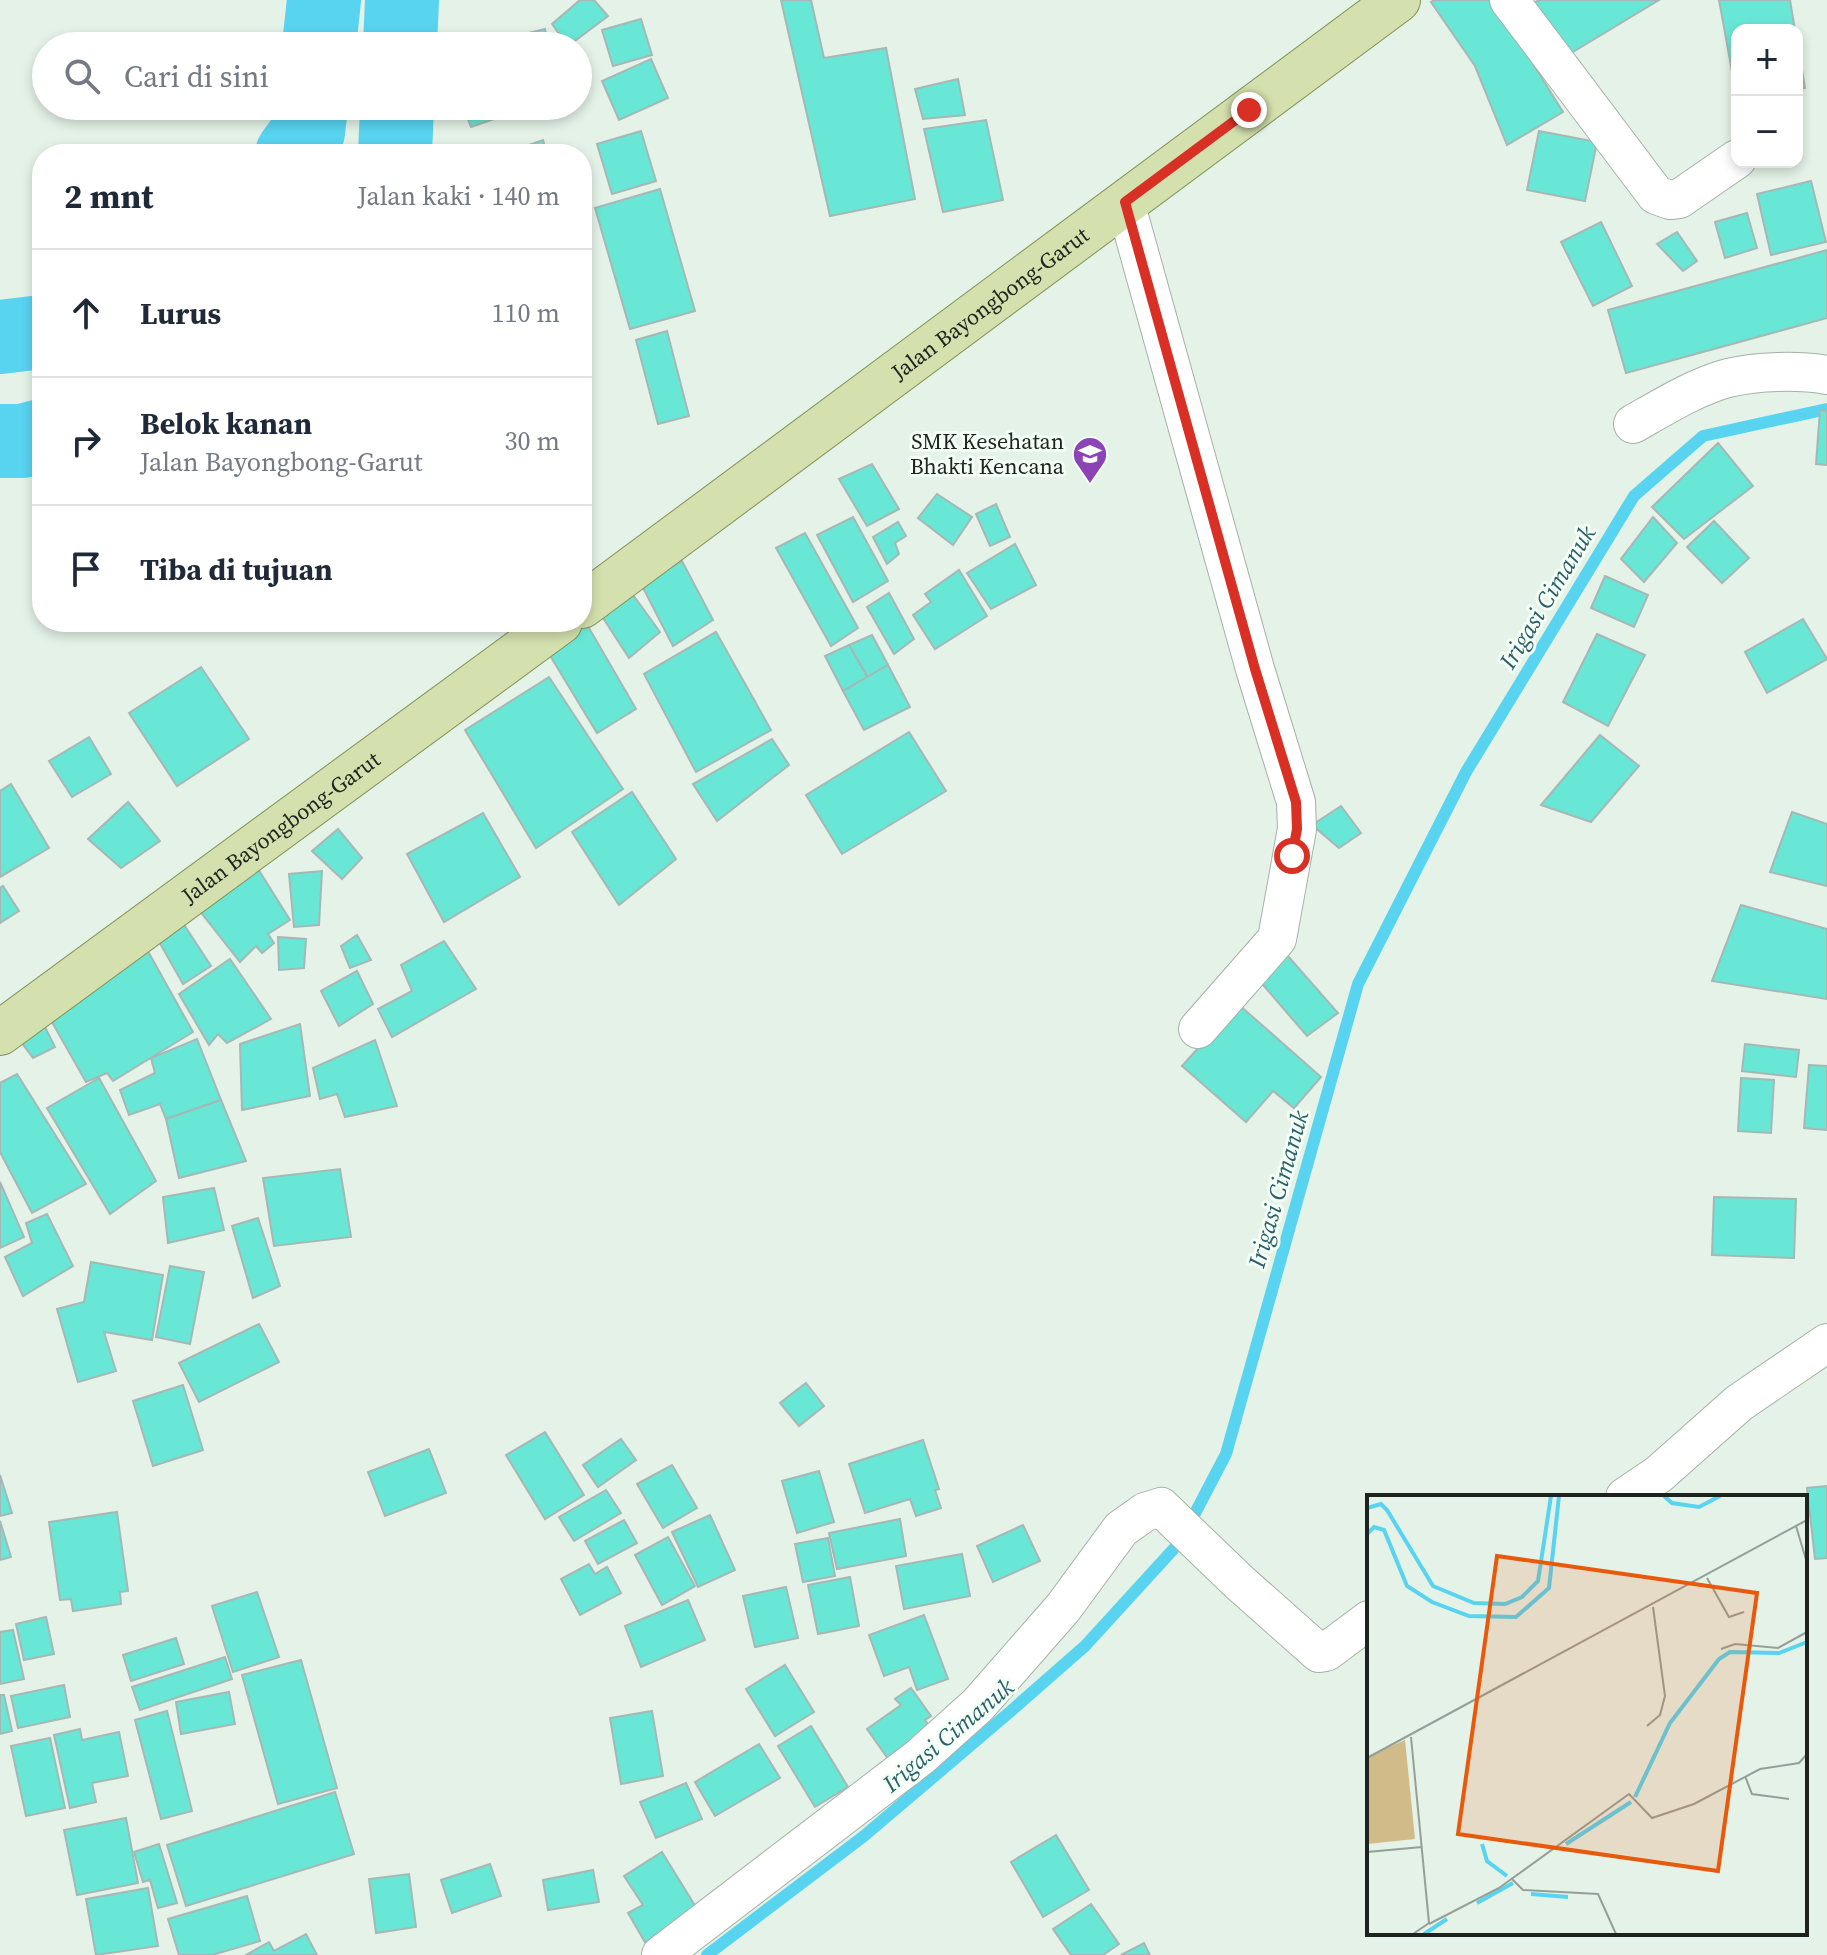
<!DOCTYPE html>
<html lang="id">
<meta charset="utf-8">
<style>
body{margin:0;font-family:"Source Serif 4",serif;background:#f2f2f3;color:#1f2937}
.controls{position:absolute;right:24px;top:24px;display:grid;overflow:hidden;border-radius:16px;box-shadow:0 4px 12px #0003}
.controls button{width:72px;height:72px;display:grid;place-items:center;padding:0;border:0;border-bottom:2px solid #e0e1e3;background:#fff;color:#1f2937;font:40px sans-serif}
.stop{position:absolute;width:24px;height:24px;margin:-18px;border:6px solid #d93025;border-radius:50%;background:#fff}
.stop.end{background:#d93025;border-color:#fff;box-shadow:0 2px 8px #0008}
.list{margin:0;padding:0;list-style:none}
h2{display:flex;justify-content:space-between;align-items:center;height:104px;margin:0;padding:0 32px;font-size:34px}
h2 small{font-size:26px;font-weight:400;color:#747a83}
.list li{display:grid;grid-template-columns:52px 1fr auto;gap:24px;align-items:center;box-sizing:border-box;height:128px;padding:0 32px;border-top:2px solid #e0e1e3}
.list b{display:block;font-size:30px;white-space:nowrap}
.list p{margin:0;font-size:26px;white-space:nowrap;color:#747a83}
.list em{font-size:26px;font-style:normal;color:#747a83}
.icon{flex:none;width:44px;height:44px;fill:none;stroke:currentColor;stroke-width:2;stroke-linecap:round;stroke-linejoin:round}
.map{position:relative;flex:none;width:1827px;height:1955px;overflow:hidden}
.search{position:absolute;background:#fff;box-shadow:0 4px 12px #0003;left:32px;top:32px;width:560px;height:88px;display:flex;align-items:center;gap:20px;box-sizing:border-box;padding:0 28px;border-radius:44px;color:#747a83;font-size:30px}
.panel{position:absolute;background:#fff;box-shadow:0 4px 12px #0003;left:32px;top:144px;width:560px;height:488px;border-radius:32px}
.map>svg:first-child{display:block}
</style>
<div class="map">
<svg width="1827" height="1955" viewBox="0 0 1827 1955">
<rect width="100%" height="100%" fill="#e4f2e7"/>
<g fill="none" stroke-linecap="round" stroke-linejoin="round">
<!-- stream -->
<polyline stroke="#58d4f0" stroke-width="12" points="707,1955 864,1836 1011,1711 1085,1646 1180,1542 1226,1454 1358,984 1466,772 1634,496 1703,436 1827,409"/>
<!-- river -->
<g stroke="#58d4f0" stroke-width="74">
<polyline points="319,46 324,0"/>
<polyline points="400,46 402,0"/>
<polyline points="292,154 308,132 311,106"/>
<polyline points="395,154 397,106"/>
<polyline points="0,337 42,332"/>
<polyline points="0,441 22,441 42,436"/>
</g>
</g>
<!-- building -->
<g fill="#69e7d6" stroke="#a5b8b5" stroke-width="2">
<polygon points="580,0 594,0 608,16 568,46 552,24"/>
<polygon points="781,0 811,0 824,58 886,48 915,199 830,216"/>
<polygon points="1434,0 1493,0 1563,112 1507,145 1475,66 1431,2"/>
<polygon points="1539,0 1659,0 1563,58 1531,5"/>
<polygon points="1719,0 1790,0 1795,30 1737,30 1737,99"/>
<polygon points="641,19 652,55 613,66 602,30"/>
<polygon points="545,29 549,46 497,46 496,41"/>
<polygon points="1797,41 1805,88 1797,89"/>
<polygon points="651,59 668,98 619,120 602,81"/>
<polygon points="958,79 965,115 923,119 915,89"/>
<polygon points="463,106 503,106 506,115 471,127"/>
<polygon points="986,120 1003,200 943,212 924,129"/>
<polygon points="641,131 656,181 612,194 597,144"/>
<polygon points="1539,131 1597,142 1585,201 1527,190"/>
<polygon points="543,140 547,154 513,154 512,151"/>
<polygon points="1811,181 1826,242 1771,255 1757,194"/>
<polygon points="660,189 695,311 630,329 595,208"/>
<polygon points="1747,213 1757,248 1725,258 1715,222"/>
<polygon points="1601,222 1632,286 1593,306 1561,242"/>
<polygon points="1677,232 1697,261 1683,271 1657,244"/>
<polygon points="1827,250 1827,318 1626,373 1608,310"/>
<polygon points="667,331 689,416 658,424 636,340"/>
<polygon points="1820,410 1827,411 1827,465 1816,464"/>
<polygon points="1718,443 1753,486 1684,539 1652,507"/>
<polygon points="872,464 899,509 867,526 839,479"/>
<polygon points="937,494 972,517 953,545 918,518"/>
<polygon points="996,504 1010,537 990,546 976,514"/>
<polygon points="853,517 888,581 853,602 817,535"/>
<polygon points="1653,517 1677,543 1644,582 1621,559"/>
<polygon points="1714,521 1749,558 1722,583 1687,547"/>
<polygon points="898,522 906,536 895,543 899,554 887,564 873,537"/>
<polygon points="805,533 858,628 831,646 776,548"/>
<polygon points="1015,544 1036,585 991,609 967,573"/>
<polygon points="682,561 713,620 673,646 640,582"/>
<polygon points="959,570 987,616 935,649 913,615 931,602 925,594"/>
<polygon points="1605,576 1648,595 1634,627 1591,608"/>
<polygon points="628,588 660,632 629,658 596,607"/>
<polygon points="889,593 914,639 894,654 867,607"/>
<polygon points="582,616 636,709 597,733 543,644"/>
<polygon points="1803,619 1827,659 1767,693 1745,652"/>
<polygon points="716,632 771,730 696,772 644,674"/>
<polygon points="1597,634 1645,655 1608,726 1563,702"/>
<polygon points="872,635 888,665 868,678 849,645"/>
<polygon points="849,645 868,678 843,691 825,656"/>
<polygon points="888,665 910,707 864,730 843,691"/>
<polygon points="201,667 249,739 177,786 129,713"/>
<polygon points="549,677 623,789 536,848 465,730"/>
<polygon points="909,732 946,791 842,854 806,795"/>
<polygon points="1600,735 1639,766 1591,822 1541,805"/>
<polygon points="89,737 111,774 72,797 49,761"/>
<polygon points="772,739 789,765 717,821 693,784"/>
<polygon points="11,784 49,848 0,877 0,791"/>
<polygon points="632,792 676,859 619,905 572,832"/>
<polygon points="128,802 160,841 121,868 88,839"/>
<polygon points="1341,806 1361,833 1339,848 1312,825"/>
<polygon points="1792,812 1827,824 1827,886 1770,872"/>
<polygon points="483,813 520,877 444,922 407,854"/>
<polygon points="338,829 362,858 342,879 312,851"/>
<polygon points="255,864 290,920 268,934 274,943 262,953 256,946 240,962 195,905"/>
<polygon points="322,871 319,925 294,927 289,874"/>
<polygon points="3,886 19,911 0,923 0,888"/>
<polygon points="1741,905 1827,929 1827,999 1712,981"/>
<polygon points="175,911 211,966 183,984 152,929"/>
<polygon points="357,935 371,960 350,968 341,946"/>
<polygon points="140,937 193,1032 113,1081 107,1073 86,1082 44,1008"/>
<polygon points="278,937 306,939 304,968 279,970"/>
<polygon points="444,941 476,989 392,1037 378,1009 412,991 401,965"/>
<polygon points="1287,955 1338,1013 1307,1036 1258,979"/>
<polygon points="230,959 271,1019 227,1043 218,1034 209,1045 179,994"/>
<polygon points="357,971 373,1004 339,1026 321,991"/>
<polygon points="1238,1004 1321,1077 1294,1108 1273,1091 1246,1122 1182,1066"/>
<polygon points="37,1011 55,1047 33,1058 12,1030"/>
<polygon points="300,1024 310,1096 242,1110 240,1044"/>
<polygon points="197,1039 221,1100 166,1119 160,1104 129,1115 120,1090 155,1073 151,1058"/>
<polygon points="375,1040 397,1106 345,1117 337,1094 320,1099 313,1068"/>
<polygon points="1745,1044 1799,1050 1796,1077 1742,1071"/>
<polygon points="1809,1065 1827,1066 1827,1130 1804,1128"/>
<polygon points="17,1074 86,1184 32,1213 0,1152 0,1083"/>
<polygon points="99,1078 156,1181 110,1214 47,1108"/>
<polygon points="1741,1078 1774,1080 1771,1133 1738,1131"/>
<polygon points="221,1100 246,1161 179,1178 166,1119"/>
<polygon points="340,1169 351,1237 274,1246 263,1178"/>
<polygon points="0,1182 24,1237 0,1248"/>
<polygon points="214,1188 224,1230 168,1243 163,1197"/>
<polygon points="1714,1197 1796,1199 1794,1258 1712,1255"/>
<polygon points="47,1214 73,1266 23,1296 5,1257 32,1243 26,1223"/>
<polygon points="258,1218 280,1286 253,1298 232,1226"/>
<polygon points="91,1262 163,1275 152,1340 104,1332 116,1371 78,1382 57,1309 84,1302"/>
<polygon points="170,1266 204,1272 190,1344 156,1337"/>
<polygon points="259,1324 279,1362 199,1402 179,1363"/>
<polygon points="806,1383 824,1406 799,1426 780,1403"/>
<polygon points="183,1385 203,1450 153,1466 133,1401"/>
<polygon points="545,1432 584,1495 545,1519 506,1455"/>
<polygon points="621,1439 636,1460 598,1487 583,1465"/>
<polygon points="923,1440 939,1489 935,1490 941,1508 916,1516 910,1499 865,1513 849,1464"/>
<polygon points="429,1449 446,1493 385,1516 368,1472"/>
<polygon points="672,1465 697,1508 663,1528 637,1484"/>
<polygon points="819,1471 834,1522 797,1533 782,1481"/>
<polygon points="0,1475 12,1513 0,1516"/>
<polygon points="1827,1486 1827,1558 1815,1559 1807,1488"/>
<polygon points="606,1490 621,1513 574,1541 559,1517"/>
<polygon points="117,1512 128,1591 120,1592 121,1604 73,1611 71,1599 60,1600 49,1522"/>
<polygon points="710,1515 735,1570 698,1587 672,1532"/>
<polygon points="900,1519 906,1556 837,1569 829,1533"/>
<polygon points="624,1520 637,1543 598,1564 585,1541"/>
<polygon points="0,1521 11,1557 0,1560"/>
<polygon points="1023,1525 1040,1561 993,1582 977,1546"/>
<polygon points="668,1537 695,1586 662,1605 635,1555"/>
<polygon points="828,1538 835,1576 803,1582 795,1544"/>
<polygon points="962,1554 970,1596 904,1609 896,1566"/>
<polygon points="589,1564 595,1574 607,1567 621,1593 580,1615 561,1579"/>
<polygon points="850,1577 859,1626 818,1634 808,1585"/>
<polygon points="786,1587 798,1638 755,1647 743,1596"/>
<polygon points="257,1592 279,1657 233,1672 212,1606"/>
<polygon points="688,1600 705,1640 641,1667 625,1626"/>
<polygon points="924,1615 948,1679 917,1690 909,1667 884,1676 869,1635"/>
<polygon points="46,1617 54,1654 24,1660 16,1624"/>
<polygon points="13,1630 24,1679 0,1684 0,1632"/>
<polygon points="176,1638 184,1664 131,1681 123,1655"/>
<polygon points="225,1657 232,1679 140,1710 132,1687"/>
<polygon points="301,1660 337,1788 278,1804 242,1675"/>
<polygon points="785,1665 814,1712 775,1736 746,1689"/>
<polygon points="64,1685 70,1717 18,1728 11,1696"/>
<polygon points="911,1688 931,1716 925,1720 932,1730 889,1760 867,1729 901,1705 895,1699"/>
<polygon points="229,1692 235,1724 181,1734 176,1702"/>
<polygon points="0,1695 4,1695 12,1731 0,1734"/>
<polygon points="167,1711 192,1811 161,1819 135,1720"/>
<polygon points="652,1711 663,1776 621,1784 610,1718"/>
<polygon points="811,1726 848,1787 815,1807 778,1746"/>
<polygon points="80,1729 82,1740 119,1732 128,1776 92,1783 96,1802 70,1808 54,1735"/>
<polygon points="50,1738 65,1808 26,1816 11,1746"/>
<polygon points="759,1744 780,1778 715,1816 695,1782"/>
<polygon points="686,1783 702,1819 656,1838 640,1802"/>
<polygon points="335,1792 354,1854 186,1906 167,1845"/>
<polygon points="126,1818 138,1883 77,1895 64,1830"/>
<polygon points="1056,1835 1089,1890 1043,1917 1011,1862"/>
<polygon points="159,1844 177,1903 158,1908 150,1880 143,1882 134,1852"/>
<polygon points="662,1852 702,1917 649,1949 628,1913 643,1905 624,1876"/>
<polygon points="490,1864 501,1896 452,1913 441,1880"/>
<polygon points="593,1870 599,1902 548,1910 543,1880"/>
<polygon points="409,1874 416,1927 376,1933 369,1879"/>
<polygon points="148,1888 158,1946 96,1955 86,1899"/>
<polygon points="247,1896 260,1941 212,1955 179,1955 168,1919"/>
<polygon points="1091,1904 1119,1944 1103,1955 1071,1955 1053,1929"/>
<polygon points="306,1934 317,1955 246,1955 269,1942 274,1951"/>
<polygon points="1144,1943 1150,1955 1121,1955"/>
</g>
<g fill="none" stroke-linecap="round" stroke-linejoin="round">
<!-- minor casing -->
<g stroke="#a4b1a6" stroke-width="40">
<g id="minor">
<polyline points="1509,0 1656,195 1670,200 1679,199 1737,159"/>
<polyline points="1125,202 1255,669 1296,802 1297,829 1277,939 1198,1029"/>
<path d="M1633,424C1663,407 1695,387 1728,378C1758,371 1798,370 1827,375"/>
<polyline points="1625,1497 1659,1474 1739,1403 1827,1343"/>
<polyline points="661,1955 920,1757 978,1705 1063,1608 1121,1529 1145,1512 1161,1507 1239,1582 1319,1653 1326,1652 1369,1620"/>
</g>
</g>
<!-- primary casing -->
<g stroke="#829158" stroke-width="46">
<g id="primary">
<path id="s1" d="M582,606L1398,0"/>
<path id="s2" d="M0,1033L560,622"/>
</g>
</g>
<!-- minor -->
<use href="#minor" stroke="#fff" stroke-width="38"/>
<!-- primary -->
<use href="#primary" stroke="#d4e0ad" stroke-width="44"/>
</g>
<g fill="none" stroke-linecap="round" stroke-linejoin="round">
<!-- route -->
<polyline stroke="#d93025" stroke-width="10" points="1249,110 1125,202 1255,669 1296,802 1297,829 1292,856"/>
</g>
<!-- icons -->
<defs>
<g id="school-pin" transform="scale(1.8)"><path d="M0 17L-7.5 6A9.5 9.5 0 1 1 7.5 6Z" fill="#8b43b5" stroke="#f3fef5"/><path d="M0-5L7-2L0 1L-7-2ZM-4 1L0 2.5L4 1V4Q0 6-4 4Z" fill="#fff"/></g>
</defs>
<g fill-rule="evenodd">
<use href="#school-pin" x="1090" y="454"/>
</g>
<g text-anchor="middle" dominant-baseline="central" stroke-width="6" stroke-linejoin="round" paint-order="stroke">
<!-- street labels -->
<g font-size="22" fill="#1e231f" stroke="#f3fef5">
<text stroke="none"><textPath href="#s1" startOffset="508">Jalan Bayongbong-Garut</textPath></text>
<text stroke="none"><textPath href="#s2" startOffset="348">Jalan Bayongbong-Garut</textPath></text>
</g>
<!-- poi labels -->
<g font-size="22" fill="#1e231f" stroke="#f3fef5" text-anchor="end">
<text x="1064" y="441">SMK Kesehatan<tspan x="1064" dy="25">Bhakti Kencana</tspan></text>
</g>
<!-- water labels -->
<g font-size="24" font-style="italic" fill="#2b5e6a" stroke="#f3fef5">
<text transform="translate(1547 597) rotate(-59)">Irigasi Cimanuk</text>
<text transform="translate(1278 1189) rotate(-74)">Irigasi Cimanuk</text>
<text transform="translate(948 1735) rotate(-40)">Irigasi Cimanuk</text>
</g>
</g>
<!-- overview -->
<g transform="translate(1367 1495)">
<rect width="440" height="440" fill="#e4f2e7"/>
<path d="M38,245L48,344L0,349V262Z" fill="#d1bb88"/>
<path fill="none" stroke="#58d4f0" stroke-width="4" d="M297,1L305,8L332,12L353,1M0,13L14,9L20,15L66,91L107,108L138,109L155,102L171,86L184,1M0,39L7,32L17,35L40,91L65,107L102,121L149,122L182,93L192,1M268,302L303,228L352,164L363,157L412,158L440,147M115,349L120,366L140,381M199,349L264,307M164,399L201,402M110,408L146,388M57,439L80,424"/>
<path fill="none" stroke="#959f97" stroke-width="2" d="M429,31L440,68M340,83L362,122L377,117M354,154L368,149L411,153L440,137M280,231L293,220L298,201L286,112M44,242L62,428L46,439M0,263L440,25M378,281L385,299L422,304M0,357L55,352M144,383L156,395L231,399L249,439M62,429L132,393L262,299L285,323L327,309L393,274L432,268L440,259"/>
<path fill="#e8590c" fill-opacity="0.15" stroke="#e8590c" stroke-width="4" d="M130,61L390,98L351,376L91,339Z"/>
<rect width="440" height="440" fill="none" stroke="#1e231f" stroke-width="4"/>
</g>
</svg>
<div class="controls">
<button>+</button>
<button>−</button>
</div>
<div class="stop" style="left:1292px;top:856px"></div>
<div class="stop end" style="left:1249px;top:110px"></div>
<div class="search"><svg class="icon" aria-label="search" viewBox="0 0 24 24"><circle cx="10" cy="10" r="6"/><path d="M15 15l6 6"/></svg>Cari di sini</div>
<section class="panel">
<h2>2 mnt<small>Jalan kaki · 140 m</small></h2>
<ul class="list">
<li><svg class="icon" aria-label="ahead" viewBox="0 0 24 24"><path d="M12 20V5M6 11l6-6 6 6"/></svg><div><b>Lurus</b></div><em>110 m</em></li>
<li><svg class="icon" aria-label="right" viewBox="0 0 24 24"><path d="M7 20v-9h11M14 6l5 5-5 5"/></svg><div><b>Belok kanan</b><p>Jalan Bayongbong-Garut</p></div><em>30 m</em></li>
<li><svg class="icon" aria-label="arrive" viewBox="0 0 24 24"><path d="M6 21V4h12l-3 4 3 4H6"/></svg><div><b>Tiba di tujuan</b></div></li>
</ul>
</section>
</div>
